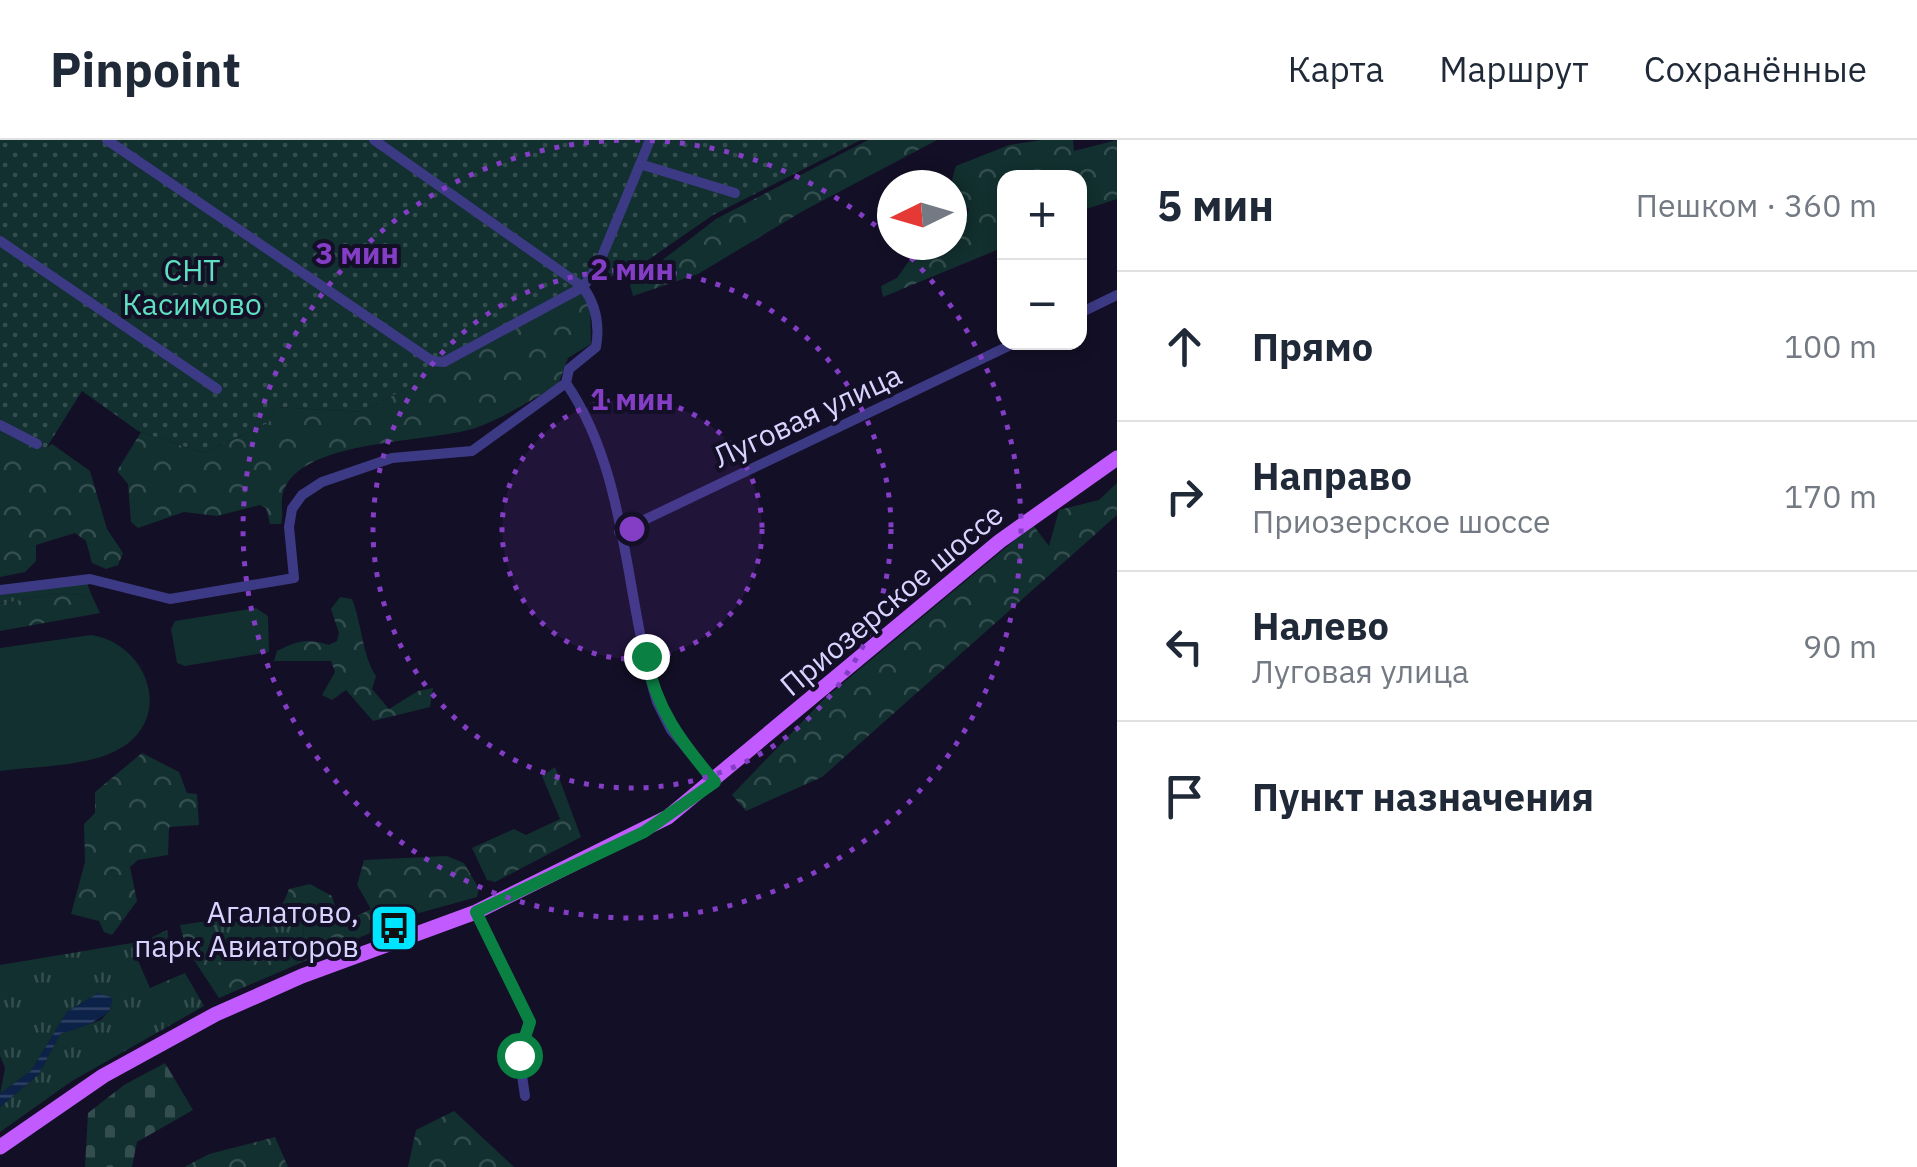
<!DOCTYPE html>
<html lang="ru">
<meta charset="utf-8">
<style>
body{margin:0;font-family:"IBM Plex Sans",sans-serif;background:#f2f2f3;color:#1f2937}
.controls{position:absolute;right:30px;top:30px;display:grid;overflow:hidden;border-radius:20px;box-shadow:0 5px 15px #0003}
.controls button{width:90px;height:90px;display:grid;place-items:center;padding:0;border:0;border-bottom:2px solid #e0e1e3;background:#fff;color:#1f2937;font:50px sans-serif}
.compass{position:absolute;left:877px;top:30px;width:90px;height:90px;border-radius:50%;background:#fff;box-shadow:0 5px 15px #0003;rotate:265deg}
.stop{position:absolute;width:30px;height:30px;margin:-22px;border:8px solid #0b8043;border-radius:50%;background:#fff}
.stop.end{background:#0b8043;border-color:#fff;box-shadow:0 2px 10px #0008}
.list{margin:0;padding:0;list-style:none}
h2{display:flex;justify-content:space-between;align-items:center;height:130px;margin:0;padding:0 40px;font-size:42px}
h2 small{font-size:32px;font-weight:400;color:#747a83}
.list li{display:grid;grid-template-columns:65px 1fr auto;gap:30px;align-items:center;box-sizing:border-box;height:150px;padding:0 40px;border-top:2px solid #e0e1e3}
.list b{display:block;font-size:38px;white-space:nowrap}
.list p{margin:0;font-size:32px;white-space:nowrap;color:#747a83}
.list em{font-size:32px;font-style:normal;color:#747a83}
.icon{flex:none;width:55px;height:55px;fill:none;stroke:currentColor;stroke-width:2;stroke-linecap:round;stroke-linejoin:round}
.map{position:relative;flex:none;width:1117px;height:1027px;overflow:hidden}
header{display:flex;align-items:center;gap:60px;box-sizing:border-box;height:140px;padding:0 50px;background:#fff;border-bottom:2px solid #e0e1e3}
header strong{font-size:48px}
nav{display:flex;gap:55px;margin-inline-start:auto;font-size:35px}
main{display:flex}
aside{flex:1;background:#fff}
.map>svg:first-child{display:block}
</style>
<header>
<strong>Pinpoint</strong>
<nav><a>Карта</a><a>Маршрут</a><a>Сохранённые</a></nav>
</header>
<main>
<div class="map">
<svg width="1117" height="1027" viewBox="0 0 1117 1027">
<defs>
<pattern id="grass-tufts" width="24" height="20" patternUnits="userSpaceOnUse" patternTransform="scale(2.5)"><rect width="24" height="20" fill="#12302f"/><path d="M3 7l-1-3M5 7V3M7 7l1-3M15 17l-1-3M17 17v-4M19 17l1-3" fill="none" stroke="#344d4e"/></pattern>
<pattern id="forest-crowns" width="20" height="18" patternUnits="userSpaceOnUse" patternTransform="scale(2.5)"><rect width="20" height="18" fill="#12302f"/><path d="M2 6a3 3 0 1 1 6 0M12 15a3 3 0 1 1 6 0" fill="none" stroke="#344d4e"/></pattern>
<pattern id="cemetery-stones" width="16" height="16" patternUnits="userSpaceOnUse" patternTransform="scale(2.5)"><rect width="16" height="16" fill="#12302f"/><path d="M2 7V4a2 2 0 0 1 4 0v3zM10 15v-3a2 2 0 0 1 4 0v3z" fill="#344d4e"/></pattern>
<pattern id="garden-dots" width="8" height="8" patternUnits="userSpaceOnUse" patternTransform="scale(2.5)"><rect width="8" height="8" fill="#12302f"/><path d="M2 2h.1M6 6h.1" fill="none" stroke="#344d4e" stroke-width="1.8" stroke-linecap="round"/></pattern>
<pattern id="water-rules" width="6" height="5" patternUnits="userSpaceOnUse" patternTransform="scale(2.5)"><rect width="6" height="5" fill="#0c2248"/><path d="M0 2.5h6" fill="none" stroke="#2f4163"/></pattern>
</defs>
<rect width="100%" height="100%" fill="#130f26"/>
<!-- grass -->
<g fill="url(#grass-tufts)">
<polygon points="87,443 92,456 58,453 0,464 0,455"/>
<path d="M287,754L305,771L303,798L240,822H208V781C239,781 275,790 287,754Z"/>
<polygon points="167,790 169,800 136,816 150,848 185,833 204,866 72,941 0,992 0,967 39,934 60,894 101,880 111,868 98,853 67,872 31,931 0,954 5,928 0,916 0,825 144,801"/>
</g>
<!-- forest -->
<g fill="url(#forest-crowns)">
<polygon points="868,0 937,0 803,71 698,134 633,156 630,145 716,79"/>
<path d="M1041,0H1073L1074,11L1117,0V59L1080,71V38H1004V107L883,157L881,146L897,138L911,118L956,104L969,69C949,56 949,47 956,26L1009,5Z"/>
<path d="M584,152L590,164L591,204L568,218L558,245C532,259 504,278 475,288C433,303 299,298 283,353C280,363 284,374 281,384H270L266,368L260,365L217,376L184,372L138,388L131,382L128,344L117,331L141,292L204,313L268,283L276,267L362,272Z"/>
<polygon points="0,292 44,309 52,304 90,331 107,389 123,413 118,425 106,429 92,423 86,401 75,393 36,405 36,421 25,432 0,437"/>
<polygon points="1117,343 1117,375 822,637 746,671 732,655 825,558 1033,385 1049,406 1059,370 1099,360"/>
<polygon points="58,453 92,456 100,473 0,491 0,464"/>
<path d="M340,457L352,459C362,484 362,515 376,536L372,549L389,569L418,551L433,548L430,567L373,581L346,550L332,560L322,555L335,532L331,521H274L277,511C298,500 307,498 329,505L337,501L339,493L331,469Z"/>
<polygon points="142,613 179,632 187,653 197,654 199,685 169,687 168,715 138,720 130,727 137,761 112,795 104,792 99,781 71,774 85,722 84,684 95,673 95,652"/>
<polygon points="555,627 581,697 495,742 487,740 472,708 514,689 526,695 560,679 542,636"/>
<polygon points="447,716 464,723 479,749 477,757 412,775 219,858 186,808 180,785 208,781 208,822 240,822 303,798 305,772 287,754 289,749 310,744 332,756 337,773 357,776 371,769 357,745 364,720"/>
<polygon points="454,971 514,1027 408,1027 416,990"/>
<polygon points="275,997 288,1027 184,1027 209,1014"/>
</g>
<!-- cemetery -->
<polygon fill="url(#cemetery-stones)" points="165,923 193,970 137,1002 132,1027 85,1027 88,973 124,945"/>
<!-- garden -->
<polygon fill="url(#garden-dots)" points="0,0 861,0 713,75 638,127 590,144 584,152 362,272 276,267 268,283 204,313 138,291 82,251 45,310 0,292"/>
<!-- pitch -->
<g fill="#12302f">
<polygon points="256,468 268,476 269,512 185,526 177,523 171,489 175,481"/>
<path d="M91,495C146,503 175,575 121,608C90,627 36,626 0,631V508Z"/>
</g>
<!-- water -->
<polygon fill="url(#water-rules)" points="98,853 113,858 109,872 90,884 60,894 39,934 0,967 0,954 31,931 67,872"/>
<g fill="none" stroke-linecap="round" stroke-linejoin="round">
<!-- minor -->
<g stroke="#3d3a85" stroke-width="10">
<polyline points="107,0 432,221 444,222 583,147 598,126 650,0"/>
<path d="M374,0L583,147C596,165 600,185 596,207L569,229L566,243"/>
<polyline points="643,25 735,53"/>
<polyline points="0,101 217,249"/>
<polyline points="1080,173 1117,155"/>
<path d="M566,243C629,335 624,458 657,562L671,590L715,642"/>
<polyline points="0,285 37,304"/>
<polyline points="619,392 1017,202"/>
<polyline points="0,450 90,439 170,459 294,438 289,387 292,369 302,355 322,342 392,318 472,311 566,243"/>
<polyline points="476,772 529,881 519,915 525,956"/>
</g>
<!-- primary -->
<polyline stroke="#c25bff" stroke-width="15" points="0,1007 103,936 216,874 302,836 476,772 668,677 1000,401 1117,318"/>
</g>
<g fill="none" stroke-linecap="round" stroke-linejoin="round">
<!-- route -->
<path stroke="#0b8043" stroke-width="12" d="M519,915L530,882L476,772L644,692L715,642C681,602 656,569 646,516"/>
</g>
<!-- distance rings -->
<circle cx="632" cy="389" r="130" fill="#843dc5" fill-opacity=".12"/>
<g fill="none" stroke="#843dc5" stroke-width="5" stroke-dasharray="5 10">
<circle cx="632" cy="389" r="130"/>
<circle cx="632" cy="389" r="259"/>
<path d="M635 0A389 389 0 0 1 890 98M900 107A389 389 0 1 1 629 0"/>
</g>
<!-- icons -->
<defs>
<g id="bus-square" transform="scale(2.5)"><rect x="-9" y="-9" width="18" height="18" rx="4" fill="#00e5ff" stroke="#130f26"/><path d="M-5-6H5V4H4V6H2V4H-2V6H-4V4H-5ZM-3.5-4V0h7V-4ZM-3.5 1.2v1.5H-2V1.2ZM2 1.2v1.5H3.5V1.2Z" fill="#111"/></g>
</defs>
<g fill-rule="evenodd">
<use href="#bus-square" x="394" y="788"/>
</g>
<g text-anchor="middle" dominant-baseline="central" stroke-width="8" stroke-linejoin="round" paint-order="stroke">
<!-- park labels -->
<g font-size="30" fill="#5fe0c0" stroke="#130f26">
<text x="192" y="129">СНТ<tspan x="192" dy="34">Касимово</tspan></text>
</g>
<!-- street labels -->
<g font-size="30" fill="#d9d4ff" stroke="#130f26">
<text transform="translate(807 275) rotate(-25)">Луговая улица</text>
<text transform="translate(891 459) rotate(-40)">Приозерское шоссе</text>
</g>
<!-- poi labels -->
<g font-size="30" fill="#d9d4ff" stroke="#130f26" text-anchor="end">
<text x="359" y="771">Агалатово,<tspan x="359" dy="34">парк Авиаторов</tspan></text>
</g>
</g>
<circle cx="632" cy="389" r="15" fill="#843dc5" stroke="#130f26" stroke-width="5"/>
<g font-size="30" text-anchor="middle" font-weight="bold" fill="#843dc5" stroke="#130f26" stroke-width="8" stroke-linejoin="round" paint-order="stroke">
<text x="357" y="124">3 мин</text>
<text x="632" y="140">2 мин</text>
<text x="632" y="270">1 мин</text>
</g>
</svg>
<div class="controls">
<button>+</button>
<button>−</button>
</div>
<svg class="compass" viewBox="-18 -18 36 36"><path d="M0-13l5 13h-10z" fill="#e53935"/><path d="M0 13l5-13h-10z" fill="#747a83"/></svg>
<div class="stop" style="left:519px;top:915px"></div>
<div class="stop end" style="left:646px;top:516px"></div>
</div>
<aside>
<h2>5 мин<small>Пешком · 360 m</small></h2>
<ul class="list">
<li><svg class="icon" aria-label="ahead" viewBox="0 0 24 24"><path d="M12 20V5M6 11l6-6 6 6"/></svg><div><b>Прямо</b></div><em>100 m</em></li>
<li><svg class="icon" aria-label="right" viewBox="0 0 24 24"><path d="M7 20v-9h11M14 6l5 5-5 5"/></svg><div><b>Направо</b><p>Приозерское шоссе</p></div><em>170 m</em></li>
<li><svg class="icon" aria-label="left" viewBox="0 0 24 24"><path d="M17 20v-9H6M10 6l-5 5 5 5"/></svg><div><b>Налево</b><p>Луговая улица</p></div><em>90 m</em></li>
<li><svg class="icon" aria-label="arrive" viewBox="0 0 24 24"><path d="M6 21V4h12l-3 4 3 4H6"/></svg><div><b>Пункт назначения</b></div></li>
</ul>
</aside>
</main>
